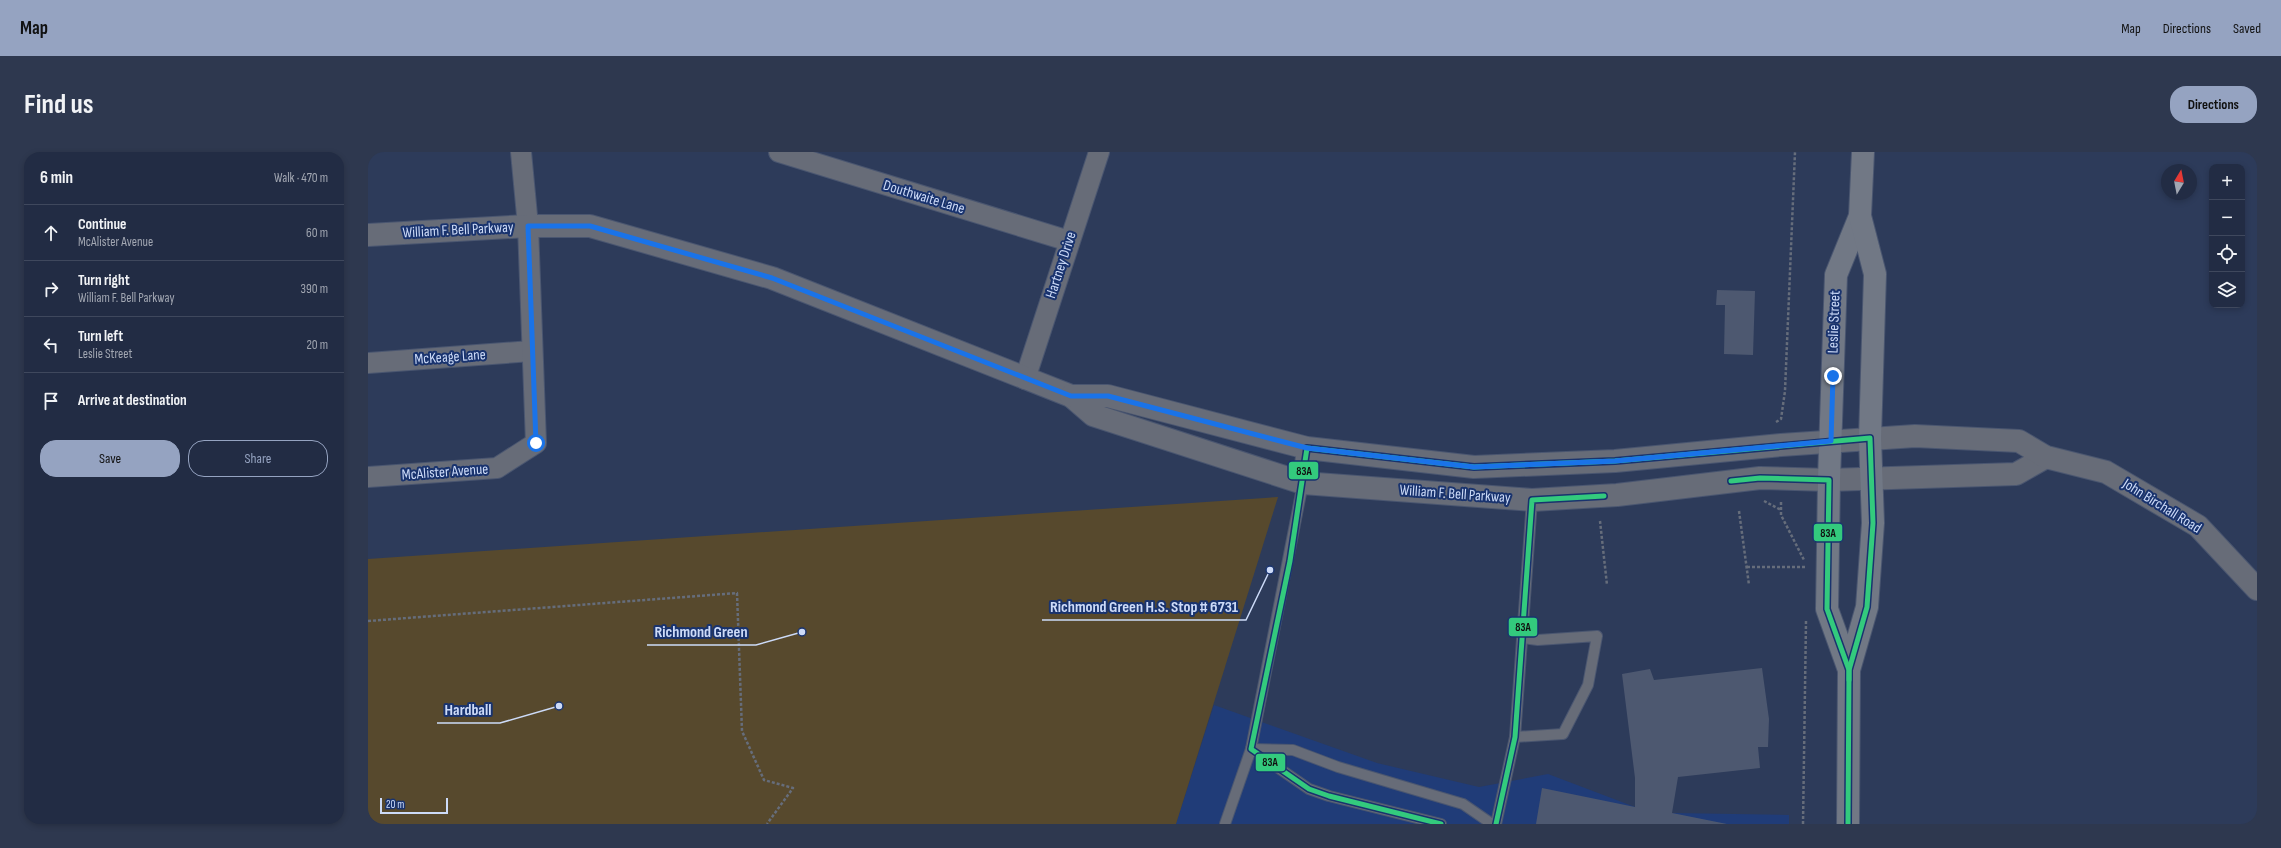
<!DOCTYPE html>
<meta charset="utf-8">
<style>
body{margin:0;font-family:"Sofia Sans Condensed",sans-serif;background:#2e384f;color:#f1f3f6}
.controls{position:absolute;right:12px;top:12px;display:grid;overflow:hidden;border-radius:8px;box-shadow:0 2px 6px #0003}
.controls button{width:36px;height:36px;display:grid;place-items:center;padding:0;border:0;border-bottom:1px solid #3f485d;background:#222c44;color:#f1f3f6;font:20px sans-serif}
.compass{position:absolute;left:1793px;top:12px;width:36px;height:36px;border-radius:50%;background:#222c44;box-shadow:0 2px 6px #0003;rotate:10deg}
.scale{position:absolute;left:12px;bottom:10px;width:68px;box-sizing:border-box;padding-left:4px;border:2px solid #cddbf8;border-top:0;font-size:11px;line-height:14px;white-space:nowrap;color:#cddbf8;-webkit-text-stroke:3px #19336e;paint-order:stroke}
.stop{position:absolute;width:12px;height:12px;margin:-9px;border:3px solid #1a73e8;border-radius:50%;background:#fff}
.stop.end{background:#1a73e8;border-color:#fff;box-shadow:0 1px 4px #0008}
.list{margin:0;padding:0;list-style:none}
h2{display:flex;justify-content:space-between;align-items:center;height:52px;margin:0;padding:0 16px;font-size:17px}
h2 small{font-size:13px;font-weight:400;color:#a2a7b2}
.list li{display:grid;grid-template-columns:26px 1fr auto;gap:12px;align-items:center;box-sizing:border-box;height:56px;padding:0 16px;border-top:1px solid #3f485d}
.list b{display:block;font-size:15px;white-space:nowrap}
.list p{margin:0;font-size:13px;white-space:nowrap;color:#a2a7b2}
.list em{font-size:13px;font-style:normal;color:#a2a7b2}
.actions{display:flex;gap:8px;padding:12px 16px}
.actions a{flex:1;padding:9px 0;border:1px solid #95a3c1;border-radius:16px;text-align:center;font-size:14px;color:#95a3c1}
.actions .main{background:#95a3c1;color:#111}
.icon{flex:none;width:22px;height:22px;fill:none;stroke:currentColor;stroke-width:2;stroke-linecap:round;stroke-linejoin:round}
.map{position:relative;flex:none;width:1889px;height:672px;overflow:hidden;border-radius:16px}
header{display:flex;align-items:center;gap:24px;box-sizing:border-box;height:56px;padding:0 20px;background:#95a3c1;color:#111}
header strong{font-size:19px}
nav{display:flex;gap:22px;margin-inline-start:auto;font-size:14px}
.intro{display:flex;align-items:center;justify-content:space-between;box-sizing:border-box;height:96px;padding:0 24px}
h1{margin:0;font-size:28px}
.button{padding:10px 18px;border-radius:16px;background:#95a3c1;color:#111;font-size:14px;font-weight:700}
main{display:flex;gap:24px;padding:0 24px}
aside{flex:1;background:#222c44;border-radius:16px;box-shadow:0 2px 6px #0003}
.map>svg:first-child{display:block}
</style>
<header>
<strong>Map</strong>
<nav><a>Map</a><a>Directions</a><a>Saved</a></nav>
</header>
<div class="intro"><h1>Find us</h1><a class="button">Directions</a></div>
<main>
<aside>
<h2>6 min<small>Walk · 470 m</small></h2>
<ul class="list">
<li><svg class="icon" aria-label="ahead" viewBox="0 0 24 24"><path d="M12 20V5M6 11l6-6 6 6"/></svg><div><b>Continue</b><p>McAlister Avenue</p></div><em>60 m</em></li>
<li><svg class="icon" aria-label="right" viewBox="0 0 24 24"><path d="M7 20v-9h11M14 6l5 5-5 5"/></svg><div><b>Turn right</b><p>William F. Bell Parkway</p></div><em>390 m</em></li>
<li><svg class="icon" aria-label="left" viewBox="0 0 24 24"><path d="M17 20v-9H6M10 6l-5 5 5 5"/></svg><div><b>Turn left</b><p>Leslie Street</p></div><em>20 m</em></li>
<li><svg class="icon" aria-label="arrive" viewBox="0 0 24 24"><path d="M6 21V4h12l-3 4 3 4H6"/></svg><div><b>Arrive at destination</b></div></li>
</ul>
<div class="actions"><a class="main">Save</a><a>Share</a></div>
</aside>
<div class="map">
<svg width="1889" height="672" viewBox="0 0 1889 672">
<rect width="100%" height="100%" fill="#2d3b5a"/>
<!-- built -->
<polygon fill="#203c78" points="846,553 1009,611 1111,635 1180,622 1267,655 1304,661 1421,663 1421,672 808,672"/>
<!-- green -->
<polygon fill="#57492d" points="910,345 808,672 0,672 0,407"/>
<!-- building -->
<g fill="#4d5870">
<polygon points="1349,138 1387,139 1385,203 1356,202 1357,153 1348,153"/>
<polygon points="1394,516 1401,567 1400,595 1390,595 1392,616 1310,625 1304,661 1359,672 1168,672 1174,636 1267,655 1267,626 1254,522 1282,517 1286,528"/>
</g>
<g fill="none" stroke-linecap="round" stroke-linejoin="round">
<!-- service casing -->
<g stroke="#4a5670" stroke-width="12">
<g id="service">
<polyline points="1147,585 1195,582 1220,533 1229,484 1170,488 1155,486"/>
<polyline points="883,597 925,598 970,615 1095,652 1124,672"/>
<polyline points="883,597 941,637 961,644 1073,672"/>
<polyline points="857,672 883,597 935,331"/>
<polyline points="1128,672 1147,585 1164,348"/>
</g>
</g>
<!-- minor casing -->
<g stroke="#4a5670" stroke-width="22">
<g id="minor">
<polyline points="411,0 701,89"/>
<polyline points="0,211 164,199"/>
<polyline points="657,227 731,0"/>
<polyline points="0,325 129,316 168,291 160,74 153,0"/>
<polyline points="935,331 939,296"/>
</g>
</g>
<!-- tertiary casing -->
<g stroke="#4a5670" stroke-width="24">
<g id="tertiary">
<polyline points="0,83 160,74 222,74 404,126 703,244 725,263 935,331 1164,348 1249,343 1392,326 1461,328 1648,322 1678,305"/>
<polyline points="703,244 740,244 939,296 1106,315 1247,309 1413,293 1547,284 1651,289 1678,305 1738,320 1830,374 1889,437"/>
</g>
</g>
<!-- secondary casing -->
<g stroke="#4a5670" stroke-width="24">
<g id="secondary">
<polyline points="1481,518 1459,457 1461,328 1468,123 1492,64"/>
<polyline points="1480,672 1481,518 1499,455 1505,371 1502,286 1507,122 1492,64 1495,0"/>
</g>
</g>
<!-- path -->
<g stroke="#666d7b" stroke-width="2.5" stroke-dasharray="3 2" stroke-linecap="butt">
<polyline points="1408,270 1413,267 1417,239 1427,0"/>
<polyline points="1396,349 1413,358"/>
<polyline points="1413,350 1413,363 1436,408"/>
<polyline points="1371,359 1381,433"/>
<polyline points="1232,369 1239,433"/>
<polyline points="1379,415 1437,415"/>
<polyline points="0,469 369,441 374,579 396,628 425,636 399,672"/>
<polyline points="1435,672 1438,469"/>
</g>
<!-- service -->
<use href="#service" stroke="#676c78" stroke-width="10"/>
<!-- minor -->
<use href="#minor" stroke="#676c78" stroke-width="20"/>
<!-- tertiary -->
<use href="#tertiary" stroke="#676c78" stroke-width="22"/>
<!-- secondary -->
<use href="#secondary" stroke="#717885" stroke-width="22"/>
<!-- bus-1 casing -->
<g stroke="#19336e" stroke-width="8">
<g id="bus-1">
<polyline points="1363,329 1392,326 1461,328 1459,457 1481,518 1481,528"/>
<polyline points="1073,672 961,644 941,637 883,597 922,409 939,296 1106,315 1247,309 1502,286 1505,371 1499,455 1481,518 1480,672"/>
<polyline points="1128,672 1147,585 1164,348 1236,344"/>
</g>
</g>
<!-- bus-1 -->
<use href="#bus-1" stroke="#33ca7d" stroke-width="5"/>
</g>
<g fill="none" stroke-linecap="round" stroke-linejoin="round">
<!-- route -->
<polyline stroke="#1a73e8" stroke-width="5" points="168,291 160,74 222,74 404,126 703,244 740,244 939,296 1106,315 1247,309 1463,289 1465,224"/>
</g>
<g text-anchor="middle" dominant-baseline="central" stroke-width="4" stroke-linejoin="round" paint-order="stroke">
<!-- street labels -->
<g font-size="15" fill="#cddbf8" stroke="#19336e">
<text transform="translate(556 45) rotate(17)">Douthwaite Lane</text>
<text transform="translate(90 78) rotate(-3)">William F. Bell Parkway</text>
<text transform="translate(693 113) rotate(-72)">Hartney Drive</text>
<text transform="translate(1466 170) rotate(-88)">Leslie Street</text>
<text transform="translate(82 205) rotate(-4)">McKeage Lane</text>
<text transform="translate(77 320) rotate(-4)">McAlister Avenue</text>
<text transform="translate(1087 342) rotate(4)">William F. Bell Parkway</text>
<text transform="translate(1794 354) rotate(32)">John Birchall Road</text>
</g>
</g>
<!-- callouts -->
<path fill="none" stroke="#cddbf8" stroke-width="1.5" d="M902 418L878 468H674M434 480L388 493H279M191 554L132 571H69"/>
<g fill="#cddbf8" stroke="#19336e" stroke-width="1.5">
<circle cx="902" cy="418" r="4"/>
<circle cx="434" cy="480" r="4"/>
<circle cx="191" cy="554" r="4"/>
</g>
<g font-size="16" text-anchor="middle" font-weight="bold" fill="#cddbf8" stroke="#19336e" stroke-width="4" stroke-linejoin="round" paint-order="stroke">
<text x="776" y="460">Richmond Green H.S. Stop # 6731</text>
<text x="333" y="485">Richmond Green</text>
<text x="100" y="563">Hardball</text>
</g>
<g stroke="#19336e" stroke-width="1.5">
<rect x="920" y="309" width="31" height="19" rx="4" fill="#33ca7d"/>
<rect x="1445" y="371" width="30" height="19" rx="4" fill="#33ca7d"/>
<rect x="1140" y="465" width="30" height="20" rx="4" fill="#33ca7d"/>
<rect x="887" y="601" width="31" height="19" rx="4" fill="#33ca7d"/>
</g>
<g font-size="11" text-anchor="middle" font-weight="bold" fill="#111">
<text x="936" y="323">83A</text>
<text x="1460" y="385">83A</text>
<text x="1155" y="479">83A</text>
<text x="902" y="614">83A</text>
</g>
</svg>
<div class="controls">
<button>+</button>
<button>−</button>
<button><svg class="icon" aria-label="locate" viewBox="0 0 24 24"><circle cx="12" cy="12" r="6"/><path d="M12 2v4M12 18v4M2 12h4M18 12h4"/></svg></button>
<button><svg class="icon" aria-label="layers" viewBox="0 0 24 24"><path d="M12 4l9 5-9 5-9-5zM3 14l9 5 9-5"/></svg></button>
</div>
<svg class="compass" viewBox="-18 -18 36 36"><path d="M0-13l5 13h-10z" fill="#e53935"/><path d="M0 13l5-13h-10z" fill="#a2a7b2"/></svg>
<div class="scale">20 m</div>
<div class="stop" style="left:168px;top:291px"></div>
<div class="stop end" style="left:1465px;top:224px"></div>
</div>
</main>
